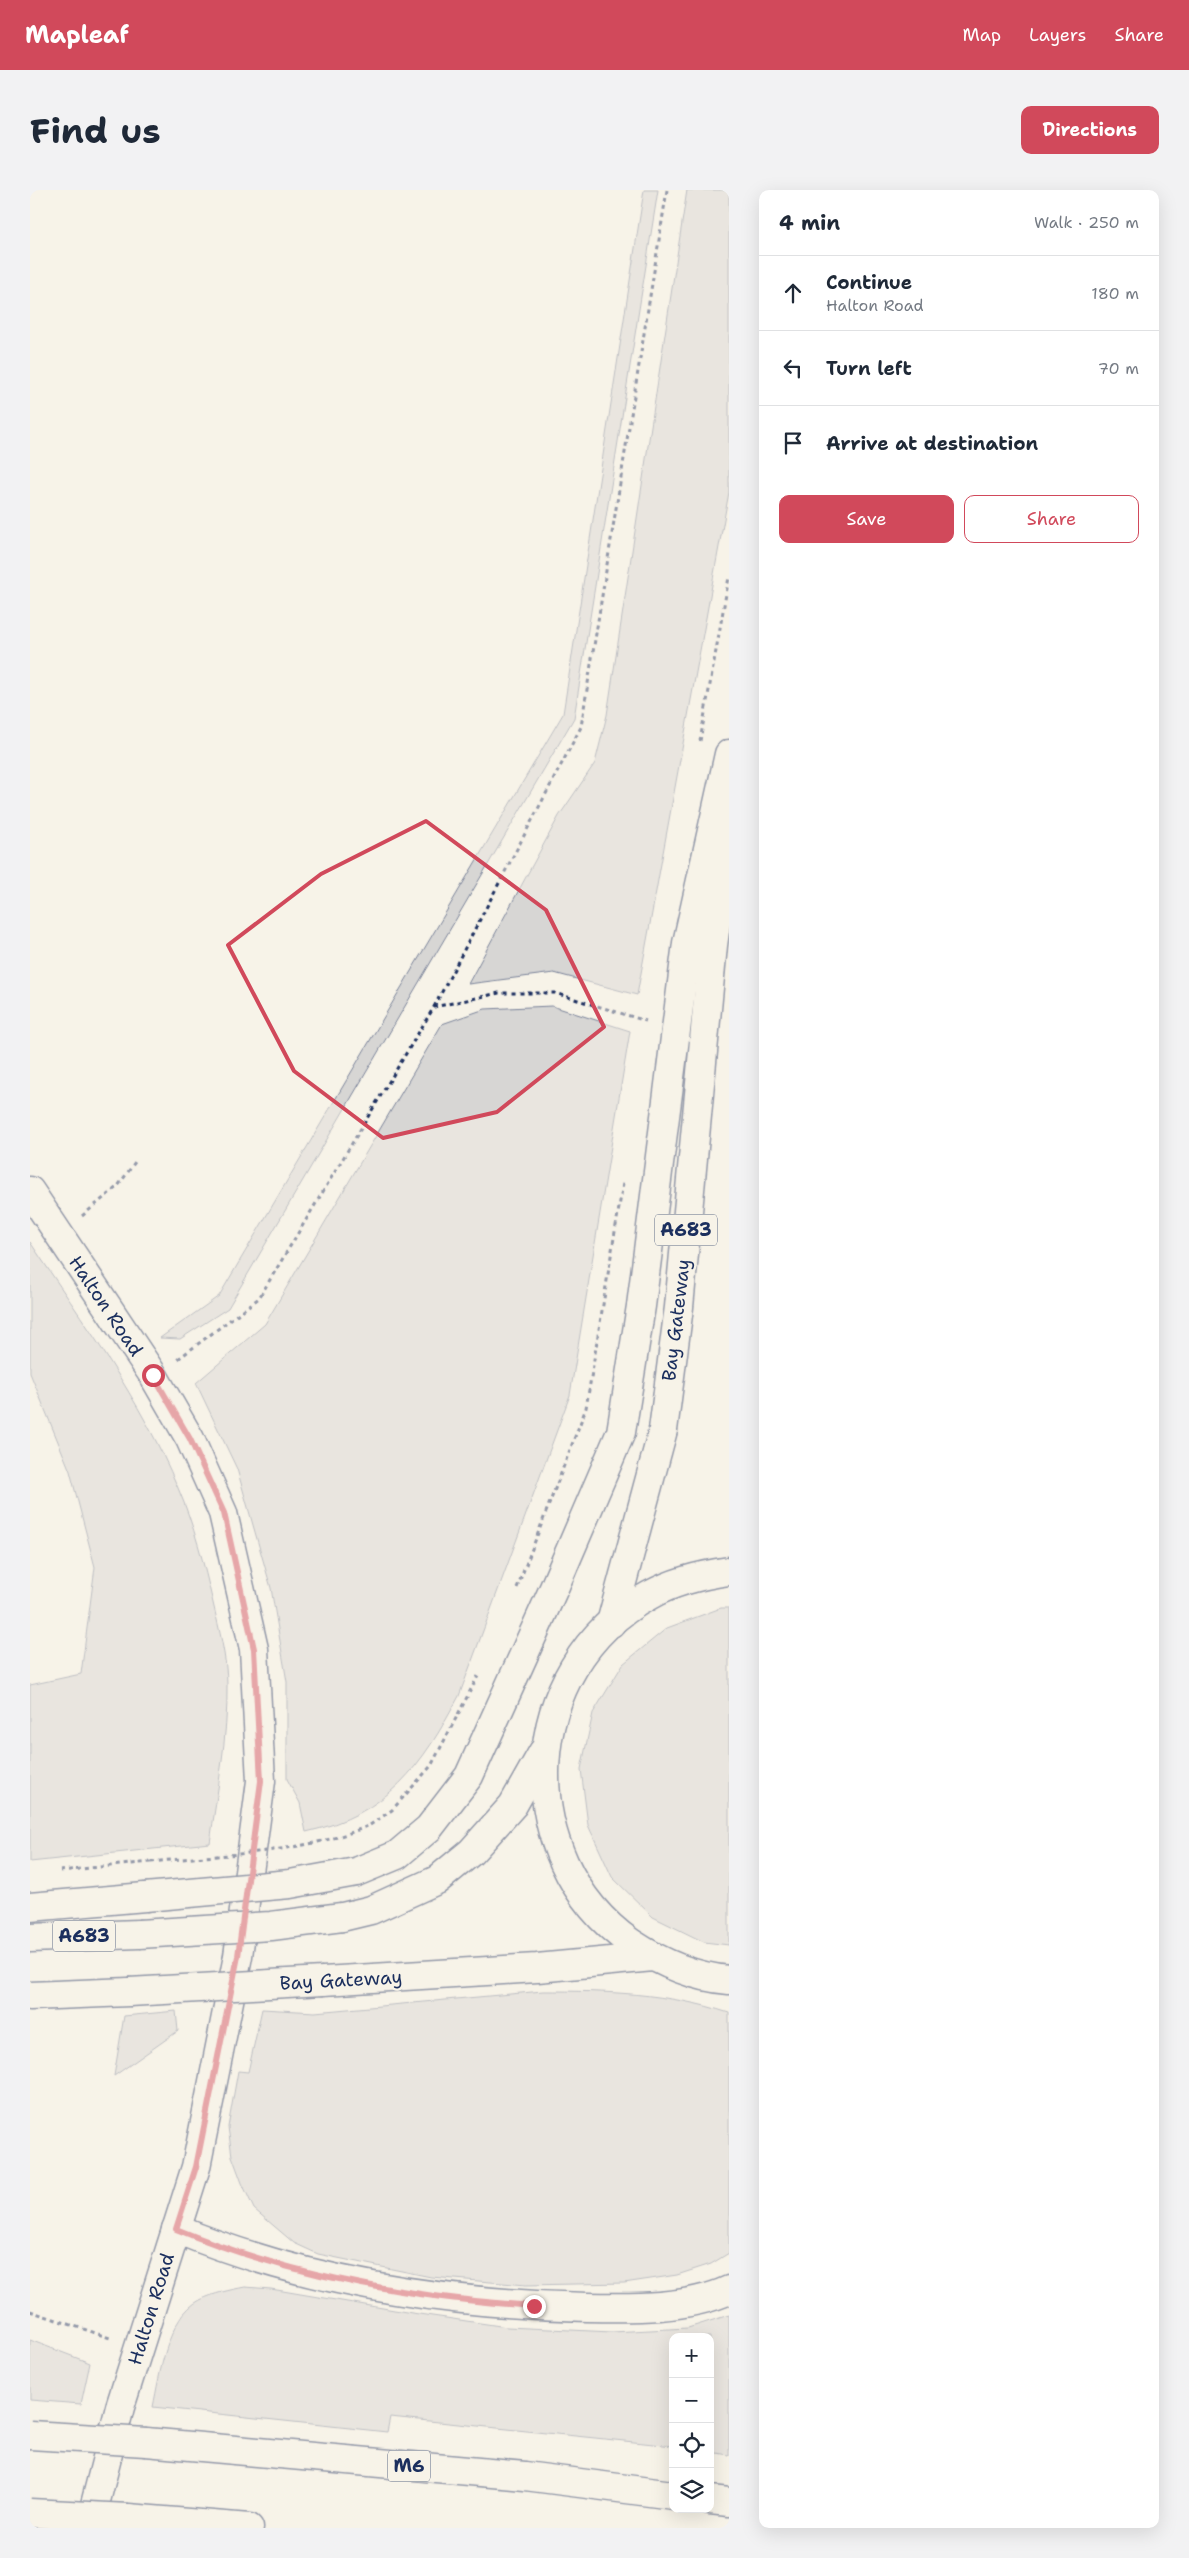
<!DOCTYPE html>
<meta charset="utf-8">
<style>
body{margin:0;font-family:"Shantell Sans",sans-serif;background:#f2f2f3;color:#1f2937}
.controls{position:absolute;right:15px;bottom:15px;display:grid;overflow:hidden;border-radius:10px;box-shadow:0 5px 20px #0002}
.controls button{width:45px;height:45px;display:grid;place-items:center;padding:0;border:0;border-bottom:1px solid #e0e1e3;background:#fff;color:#1f2937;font:25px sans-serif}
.stop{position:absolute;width:15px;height:15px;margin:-11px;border:4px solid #d1495b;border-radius:50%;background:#fff}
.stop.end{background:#d1495b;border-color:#fff;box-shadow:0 1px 5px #0008}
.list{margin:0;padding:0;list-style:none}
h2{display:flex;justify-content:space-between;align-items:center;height:65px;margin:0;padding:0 20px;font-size:21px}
h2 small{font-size:16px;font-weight:400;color:#747a83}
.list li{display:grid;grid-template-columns:32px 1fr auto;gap:15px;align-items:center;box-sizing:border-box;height:75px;padding:0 20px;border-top:1px solid #e0e1e3}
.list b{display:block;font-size:19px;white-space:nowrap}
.list p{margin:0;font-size:16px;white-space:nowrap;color:#747a83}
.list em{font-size:16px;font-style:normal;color:#747a83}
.actions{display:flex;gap:10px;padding:15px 20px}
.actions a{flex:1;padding:11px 0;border:1px solid #d1495b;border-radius:10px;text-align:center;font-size:18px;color:#d1495b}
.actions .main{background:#d1495b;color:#fff}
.icon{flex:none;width:28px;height:28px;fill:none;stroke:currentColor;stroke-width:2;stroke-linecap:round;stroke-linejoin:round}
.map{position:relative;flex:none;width:699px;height:2338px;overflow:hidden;border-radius:10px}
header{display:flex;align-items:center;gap:30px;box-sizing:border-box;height:70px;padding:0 25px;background:#d1495b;color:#fff}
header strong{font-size:24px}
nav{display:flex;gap:28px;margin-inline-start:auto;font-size:18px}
.intro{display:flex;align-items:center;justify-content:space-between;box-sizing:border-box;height:120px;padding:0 30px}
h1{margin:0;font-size:35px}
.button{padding:12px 22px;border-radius:10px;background:#d1495b;color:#fff;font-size:18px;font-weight:700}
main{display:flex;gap:30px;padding:0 30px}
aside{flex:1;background:#fff;border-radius:10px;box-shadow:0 5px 20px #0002}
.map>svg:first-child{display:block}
</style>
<header>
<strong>Mapleaf</strong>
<nav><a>Map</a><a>Layers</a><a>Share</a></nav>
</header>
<div class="intro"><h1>Find us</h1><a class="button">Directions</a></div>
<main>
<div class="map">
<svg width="699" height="2338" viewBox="0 0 699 2338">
<rect width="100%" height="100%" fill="#f7f3e8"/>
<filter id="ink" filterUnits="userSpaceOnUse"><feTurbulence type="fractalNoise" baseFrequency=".02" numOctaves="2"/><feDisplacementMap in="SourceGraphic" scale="10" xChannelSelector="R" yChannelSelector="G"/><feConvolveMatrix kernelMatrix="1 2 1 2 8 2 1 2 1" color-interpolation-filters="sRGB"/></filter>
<g filter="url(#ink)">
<!-- green -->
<g fill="#d7d6d4" stroke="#798299">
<polygon points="614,0 628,0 544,528 198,1118 150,1149 130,1148 189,1106 533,524"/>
<polygon points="657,0 699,0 699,302 607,805 524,783 438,794 529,626 565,573 577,525"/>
<path d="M522,816L600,841L540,1205L429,1506C392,1576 358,1624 276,1642L270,1613L257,1589V1492L241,1398L207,1279L166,1193L235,1134L412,834L455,819Z"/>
<path d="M0,1052C53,1131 111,1210 148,1298C164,1335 174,1374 183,1413C189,1439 197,1468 197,1495C198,1547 187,1601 180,1653L0,1672V1495L51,1484L65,1377L40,1281L0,1183Z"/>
<polygon points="691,1418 699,1418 699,1755 674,1752 623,1727 582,1687 558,1635 551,1579 563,1523 593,1474 637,1438"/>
<path d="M513,1801C575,1801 639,1803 699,1823V2063L681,2074L647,2085L594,2093L496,2095L401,2087L288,2064L264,2053L224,2019L212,1993L202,1966L198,1937L208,1881L218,1882L232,1819L285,1822Z"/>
<polygon points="146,1821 148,1841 84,1886 94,1826"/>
<path d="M215,2097L241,2099L382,2123L477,2137L582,2142L658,2138L699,2125V2265L680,2262V2147H643V2256L360,2227L357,2242L123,2217C130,2184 137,2127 170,2110C184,2103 200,2100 215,2097Z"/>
<polygon points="0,2150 60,2173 51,2214 0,2210"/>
</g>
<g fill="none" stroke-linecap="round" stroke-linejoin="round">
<!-- secondary casing -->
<g stroke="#1b2f5e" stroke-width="31">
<g id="secondary">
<polyline points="0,1001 123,1185 160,1249 193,1323 224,1459 231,1591 208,1766 166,1977 90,2217 59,2338"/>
<path d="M146,2039C277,2093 416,2114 557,2117C602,2118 658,2119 699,2100"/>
</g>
</g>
<!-- highway casing -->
<g stroke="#1b2f5e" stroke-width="31">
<g id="highway">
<path d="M699,1381C671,1385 645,1391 620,1405C487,1476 480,1668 601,1753C631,1773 663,1787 699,1790"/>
<polyline points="581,1433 633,1240 649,1117 683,755 699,642"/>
<polyline points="326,1682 367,1665 399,1638 439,1586 524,1398 591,1242 611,1116 657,753 699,564"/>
<polyline points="0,1717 115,1707"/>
<polyline points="312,1727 341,1720 407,1690 441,1662 483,1615 513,1562"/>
<polyline points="0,1748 109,1744"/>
<polyline points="293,1791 507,1778 623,1767"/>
<polyline points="0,1806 99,1802"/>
<polyline points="116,2252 495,2286 643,2305"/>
<polyline points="680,2310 699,2312"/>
<polyline points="98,2328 219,2338"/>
</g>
</g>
<!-- path -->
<g stroke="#1b2f5e" stroke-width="3" stroke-dasharray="4 4" stroke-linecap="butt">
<polyline points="670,551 699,387"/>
<polyline points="404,817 551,537 637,0"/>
<polyline points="52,1026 88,996 105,972"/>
<polyline points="148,1169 229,1108 404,817 469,803 525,803 616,831"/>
<polyline points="487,1398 556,1218 593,993"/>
<polyline points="340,1635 362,1620 401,1576 448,1486"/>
<polyline points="30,1681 121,1672"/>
<polyline points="0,2121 80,2148"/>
</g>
<!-- secondary -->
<use href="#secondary" stroke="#f7f3e8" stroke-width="28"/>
<!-- highway -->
<use href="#highway" stroke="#f7f3e8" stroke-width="28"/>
<!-- highway-bridge casing -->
<g stroke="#1b2f5e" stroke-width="31" stroke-linecap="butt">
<g id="highway-bridge">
<polyline points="115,1707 260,1694 326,1682"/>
<polyline points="109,1744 241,1736 312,1727"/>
<polyline points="99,1802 293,1791"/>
<polyline points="0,2245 116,2252"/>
<polyline points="0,2323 98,2328"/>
</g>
</g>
<!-- path-bridge -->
<path stroke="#1b2f5e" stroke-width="3" stroke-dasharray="4 4" stroke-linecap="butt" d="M121,1672C192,1664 275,1664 340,1635"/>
<!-- highway-bridge -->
<use href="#highway-bridge" stroke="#f7f3e8" stroke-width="28"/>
</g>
</g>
<g fill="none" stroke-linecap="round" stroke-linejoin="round" filter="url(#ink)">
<!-- route -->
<path stroke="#d1495b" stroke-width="6" d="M123,1185L160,1249L194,1323L224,1459L231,1591L208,1766L166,1977L146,2039C260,2086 382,2108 504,2116"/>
</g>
<!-- marked area -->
<path d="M0 0H699V2338H0ZM396,631L516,720L574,837L467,922L353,948L264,881L198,755L291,684Z" fill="#f7f3e8" fill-opacity=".55" fill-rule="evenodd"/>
<path fill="none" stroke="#d1495b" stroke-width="4" stroke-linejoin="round" d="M396,631L516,720L574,837L467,922L353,948L264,881L198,755L291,684Z"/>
<g text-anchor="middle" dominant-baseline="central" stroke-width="4.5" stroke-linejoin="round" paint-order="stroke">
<!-- shield labels -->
<g fill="#f7f3e8" stroke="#5d6a87" stroke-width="1">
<rect x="625" y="1024.5" width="62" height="31" rx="4"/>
<rect x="23" y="1730.5" width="62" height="31" rx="4"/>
<rect x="358" y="2260.5" width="42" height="31" rx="4"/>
</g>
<g font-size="18" font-weight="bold" fill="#1b2f5e">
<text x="656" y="1040">A683</text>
<text x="54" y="1746">A683</text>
<text x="379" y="2276">M6</text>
</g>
<!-- street labels -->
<g font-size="19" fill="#1b2f5e" stroke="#f7f3e8">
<text transform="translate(76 1116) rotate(56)">Halton Road</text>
<text transform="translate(646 1130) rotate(-83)">Bay Gateway</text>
<text transform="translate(311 1790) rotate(-3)">Bay Gateway</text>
<text transform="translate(121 2119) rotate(-73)">Halton Road</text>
</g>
</g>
</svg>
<div class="controls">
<button>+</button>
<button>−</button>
<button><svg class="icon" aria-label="locate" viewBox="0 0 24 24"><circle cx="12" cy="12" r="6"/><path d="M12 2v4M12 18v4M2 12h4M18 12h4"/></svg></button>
<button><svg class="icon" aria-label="layers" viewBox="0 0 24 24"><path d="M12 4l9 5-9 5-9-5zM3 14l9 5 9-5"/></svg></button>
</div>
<div class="stop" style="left:123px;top:1185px"></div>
<div class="stop end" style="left:504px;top:2116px"></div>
</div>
<aside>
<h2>4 min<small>Walk · 250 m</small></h2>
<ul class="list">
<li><svg class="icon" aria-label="ahead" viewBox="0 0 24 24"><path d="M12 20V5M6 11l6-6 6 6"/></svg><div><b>Continue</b><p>Halton Road</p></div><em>180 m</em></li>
<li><svg class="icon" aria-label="left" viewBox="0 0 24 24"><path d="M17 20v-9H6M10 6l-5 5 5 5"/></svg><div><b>Turn left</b></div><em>70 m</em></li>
<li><svg class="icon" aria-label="arrive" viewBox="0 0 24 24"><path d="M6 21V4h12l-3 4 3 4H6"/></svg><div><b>Arrive at destination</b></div></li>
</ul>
<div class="actions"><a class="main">Save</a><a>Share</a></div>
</aside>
</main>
